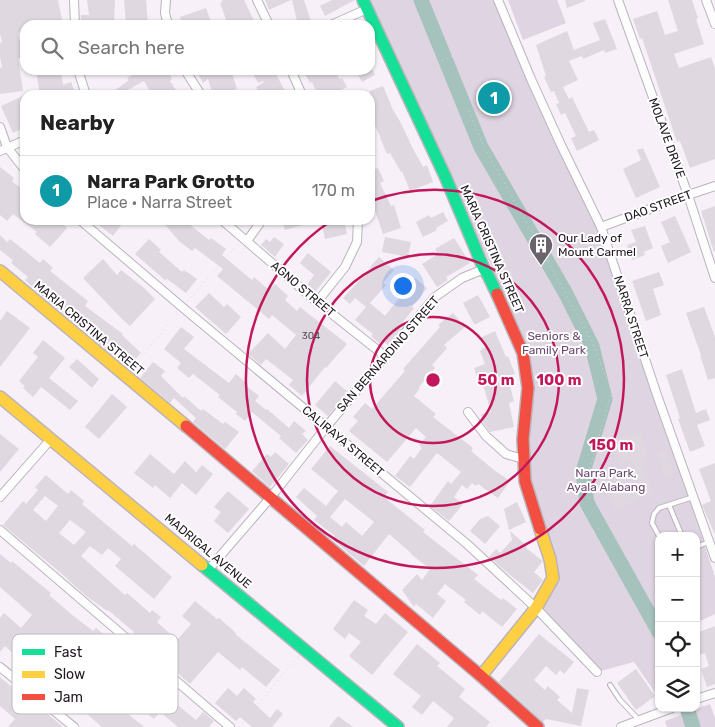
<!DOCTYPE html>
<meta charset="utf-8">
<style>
body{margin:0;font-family:Rubik,sans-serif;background:#f2f2f2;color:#222}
.controls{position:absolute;right:15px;bottom:15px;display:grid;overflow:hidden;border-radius:10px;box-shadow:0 1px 4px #0004}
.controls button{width:45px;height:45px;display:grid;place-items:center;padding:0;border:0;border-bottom:1px solid #e0e0e0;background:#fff;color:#222;font:25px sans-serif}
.you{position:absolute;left:402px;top:285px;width:18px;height:18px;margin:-12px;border:4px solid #fff;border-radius:50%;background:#1a73e8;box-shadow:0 0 0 8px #1a73e833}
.badge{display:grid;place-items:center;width:32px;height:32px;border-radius:50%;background:#6b636c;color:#fff;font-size:16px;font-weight:700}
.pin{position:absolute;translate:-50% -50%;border:2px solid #fff;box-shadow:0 1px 5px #0006}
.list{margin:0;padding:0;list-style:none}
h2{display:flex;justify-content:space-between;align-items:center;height:65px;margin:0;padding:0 20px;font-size:21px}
h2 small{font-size:16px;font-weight:400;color:#767676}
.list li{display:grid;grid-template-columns:32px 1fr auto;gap:15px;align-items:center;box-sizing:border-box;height:70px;padding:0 20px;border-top:1px solid #e0e0e0}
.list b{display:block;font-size:19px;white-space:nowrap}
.list p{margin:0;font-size:16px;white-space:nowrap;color:#767676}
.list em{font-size:16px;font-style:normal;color:#767676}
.icon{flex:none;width:28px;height:28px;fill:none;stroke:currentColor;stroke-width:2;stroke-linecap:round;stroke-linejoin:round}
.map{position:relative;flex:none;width:715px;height:727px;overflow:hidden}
.search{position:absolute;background:#fff;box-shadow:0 1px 4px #0004;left:20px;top:20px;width:355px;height:55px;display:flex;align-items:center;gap:12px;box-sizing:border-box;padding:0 18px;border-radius:15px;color:#767676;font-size:19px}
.panel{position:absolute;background:#fff;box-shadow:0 1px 4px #0004;left:20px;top:90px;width:355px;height:135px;border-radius:15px}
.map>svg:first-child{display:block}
</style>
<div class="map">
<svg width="715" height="727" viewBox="0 0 715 727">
<rect width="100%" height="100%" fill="#f7f0f8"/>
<!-- green -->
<g fill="#dfd4e1">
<polygon points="368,0 493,0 528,81 598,226 680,470 715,577 715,614 696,623 696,536 659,536 659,698 634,662 597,672 537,607 553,578 556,559 543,525 529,479 527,457 528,352 493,270"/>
<polygon points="508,0 557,0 566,23 523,40"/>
<polygon points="710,704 715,718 715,727 667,727 665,721"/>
</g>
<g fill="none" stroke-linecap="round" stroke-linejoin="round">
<!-- river -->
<g stroke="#a6c2bd" stroke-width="15">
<polyline points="421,0 481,147 565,292 592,346 605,399 583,472 587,503 659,632"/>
<polyline points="687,708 693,727"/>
</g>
</g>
<!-- building -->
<g fill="#dfd8e0" fill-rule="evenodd">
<polygon points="0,0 58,0 63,25 25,25 25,31 18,33 23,57 18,58 23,91 0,94 0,68 2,68 0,56 0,43 2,42 0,34"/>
<polygon points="87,0 115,0 114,25 81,25 81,15 89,15"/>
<polygon points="124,0 146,0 148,25 126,25"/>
<polygon points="222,0 244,0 256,25 228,25 220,3 222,2"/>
<polygon points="265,0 291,0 269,10"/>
<polygon points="292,0 304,0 312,25 298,25"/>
<polygon points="332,0 355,0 325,16 320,6"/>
<polygon points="565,0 585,0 585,1 567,8"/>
<polygon points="668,0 692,0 698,18 696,19 704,44 674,54 679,68 711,57 715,69 715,159 690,168 680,141 677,142 642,38 640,39 633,19 657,11 665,35 678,31"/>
<polygon points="206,8 212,25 183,25 180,17"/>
<polygon points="605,19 617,49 605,53 604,50 583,59 582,56 569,61 578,80 563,87 569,99 572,97 589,132 594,130 599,140 577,151 571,138 576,136 565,113 561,115 556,104 559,103 554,91 551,92 544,77 546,76 536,45 567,31 574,50 600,40 593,23"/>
<polygon points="36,70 61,70 63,85 71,82 76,95 40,95"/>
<polygon points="142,70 168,70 172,79 170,81 179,95 152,95 144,81 124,92 127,95 109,95 129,80 127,78"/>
<polygon points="196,70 231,70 237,89 218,95 213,95 208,79 203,83"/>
<polygon points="251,70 274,70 285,91 277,95 261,95 256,87 264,82 263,81 258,83"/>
<polygon points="303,70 336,70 339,79 342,78 347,87 331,95 318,95 312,82 310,83"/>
<polygon points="355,70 373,70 375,75 362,82"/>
<polygon points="495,83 508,110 494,116 482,89"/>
<polygon points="383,86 393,110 401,123 412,147 423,167 427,165 433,182 410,191 402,171 401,172 390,153 387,154 380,138 381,138 370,116 370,91"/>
<polygon points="25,95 25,127 13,133 1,106"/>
<polygon points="643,148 660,187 636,198 623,169 641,160 637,150"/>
<polygon points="0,167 14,178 12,181 25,192 25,220 59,220 67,228 50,247 35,234 37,232 13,214 7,221 0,215"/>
<polygon points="378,168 384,181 380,183 391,206 394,205 401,228 383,234 374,208 373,208 370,202 370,171"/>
<polygon points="715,206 715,251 714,252 701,211"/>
<polygon points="443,212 448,221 436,228 437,230 423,237 416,222 429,215 431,218"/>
<polygon points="675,216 691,252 668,263 661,246 670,242 661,222"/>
<polygon points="103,220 125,220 113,236 99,225"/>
<polygon points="161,220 184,220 209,240 211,238 226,249 222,255 252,280 254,277 269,290 275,284 288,296 285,300 297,311 300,307 347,344 326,368 325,367 302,396 289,385 293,380 266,359 261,365 248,354 268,333 285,349 296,335 272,315 269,319 217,276 223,269 195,248 192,251 179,241"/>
<polygon points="282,220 312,220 313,222 285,230"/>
<polygon points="321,220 344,220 347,234 325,239"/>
<polygon points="645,226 653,248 644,252 645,255 632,260 627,245 636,242 631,230"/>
<polygon points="0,235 7,242 10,239 40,263 43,259 53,268 50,271 88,301 85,306 123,334 122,335 141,353 129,366 110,349 108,352 98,343 100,341 74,321 73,322 41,295 25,280 28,277 11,263 13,260 0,250"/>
<polygon points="274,237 284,244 275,257 261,245 266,239 270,242"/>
<polygon points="385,237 411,242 408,257 382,252"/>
<polygon points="454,238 470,263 446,277 448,280 437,287 422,264 438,254 435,249"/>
<polygon points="149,239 161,250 159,252 182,272 184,270 197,279 186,293 167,279 165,280 135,254"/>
<polygon points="308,253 331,272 315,292 307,285 314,275 300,263"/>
<polygon points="379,257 394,270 383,283 386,285 370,303 385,316 415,278 427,288 412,307 414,308 399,327 401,329 388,345 383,341 380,344 371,336 373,334 355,320 366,307 355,298 350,304 343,298 371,268 370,267"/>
<polygon points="103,259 117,275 121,270 143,287 155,299 130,326 121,318 83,278"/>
<polygon points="659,272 664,285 653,289 661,315 646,321 632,281"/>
<polygon points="209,293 224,307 227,304 241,317 226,334 195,307"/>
<polygon points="478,295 490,317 476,324 474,324 463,303"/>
<polygon points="704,307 715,337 715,378 708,380 700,355 701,355 686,313"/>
<polygon points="7,311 30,328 0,367 0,321"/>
<polygon points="453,313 465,327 444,345 447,348 432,365 435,368 419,387 420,388 414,396 436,414 433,417 473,448 471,451 494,470 510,481 498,498 478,484 476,486 472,483 467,489 462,485 454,497 463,504 449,521 430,506 448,481 451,484 461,472 437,453 410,487 395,476 410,456 414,459 422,448 419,445 426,437 416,428 387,462 349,431 358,421 353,417 365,403 372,409 405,371 403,369 440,327 438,325"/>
<polygon points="181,327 194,337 184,349 229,383 236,374 246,383 245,385 259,396 255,401 266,410 267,409 289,428 294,421 306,431 302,434 308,440 296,453 279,438 281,436 252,412 245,421 236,414 237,412 218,397 220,395 193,374 189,378 177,368 181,363 164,349"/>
<polygon points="495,331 506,357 508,356 515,374 507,376 514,401 509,403 514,427 490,432 483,422 481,414 491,412 483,385 480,386 474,368 485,364 480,351 485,347 480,338"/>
<polygon points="571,337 579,355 573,358 565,340"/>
<polygon points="43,340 65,358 49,378 78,401 70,410 41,387 33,397 23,388 25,386 19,381 38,357 33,353"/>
<polygon points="77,359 99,379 92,388 69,367"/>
<polygon points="153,362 165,371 161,376 183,398 184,396 201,411 203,409 223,424 225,422 239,432 225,449 193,422 196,418 174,398 170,403 140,378"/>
<polygon points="682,369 696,413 706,409 710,420 697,425 705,446 690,452 678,419 680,418 666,375"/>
<polygon points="335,381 348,392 328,416 315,405"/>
<polygon points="112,394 127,407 99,439 85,427"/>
<polygon points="641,432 648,456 642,458 652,493 638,498 639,500 615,509 610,494 638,484 631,461 621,464 612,442"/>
<polygon points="0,434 19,449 0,472"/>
<path d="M330,446L388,492L384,497L425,530L423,532L478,575L474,579L501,600L503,598L517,609L502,627L482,611L480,615L464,602L466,600L445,584L437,594L446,601L433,618L416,604L414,607L402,590L417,574L422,580L430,569L411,554V553L389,534L364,566L332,539L335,536L314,520L317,516L296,497L304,488L326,506L338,491L311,469ZM345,499L374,522L362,536L346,522L342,527L330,517Z"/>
<polygon points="665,450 674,473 665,476 656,453"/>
<polygon points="275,452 289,464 270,487 252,471 267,454 271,457"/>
<polygon points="150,454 174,474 185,461 196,472 202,465 213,474 196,495 182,483 170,498 155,485 153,488 134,473"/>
<polygon points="715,463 715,535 702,505 711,501 699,469"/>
<path d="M46,475L68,494L71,490L84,501L82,504L132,546L134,544L172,577L154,599L115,566L121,559L108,548L102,555L90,546L81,556L125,595L127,593L150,613L152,610L161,617L157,622L177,640L191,624L182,616L195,601L217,619L219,618L236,633L235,634L280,670L266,687L242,667L240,670L218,652L190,684L172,668L173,667L133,633L134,632L108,610L107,611L85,595L68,580V579L3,525L23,501L26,504L38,490L35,487ZM45,496L58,506L46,521L33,510ZM70,520L86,532L74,545L59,533Z"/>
<polygon points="228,491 249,509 228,533 214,521 221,512 214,507"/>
<polygon points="517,502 526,522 509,530 504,509"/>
<polygon points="488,516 500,526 485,544 470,531 480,519"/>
<polygon points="510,531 527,546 526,548 543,561 534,572 543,580 533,593 510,575 489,557 496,549 500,553 512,540"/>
<polygon points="0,554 11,563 12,561 35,580 51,593 49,595 71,614 93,631 96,628 133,658 109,686 122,697 116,704 144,727 102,727 73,702 75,700 70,695 93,668 81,658 93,643 82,634 43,681 5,646 0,652 0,618 4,613 21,628 32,615 0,587"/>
<polygon points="354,600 368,610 364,616 376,624 385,613 408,632 372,675 349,656 361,642 349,633 345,639 333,629"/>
<polygon points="715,626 715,684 707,687 701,669 709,666 705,653 696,656 696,633"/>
<polygon points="539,634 574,662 564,674 560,670 556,675 546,666 534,680 545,690 548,686 560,697 557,700 572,713 577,688 589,690 581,726 546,719 543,722 499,682"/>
<polygon points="417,644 440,663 437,666 465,689 459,697 490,722 486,727 447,727 454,718 433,701 422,715 412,707 421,696 393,674"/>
<polygon points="636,669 655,696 636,710 617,683"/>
<polygon points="137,672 155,687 159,682 174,694 170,699 196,720 203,712 214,721 209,727 178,727 160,712 154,719 121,692"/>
<polygon points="0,677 29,702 31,700 63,727 8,727 15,719 0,706"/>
<polygon points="228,688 237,696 244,688 256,699 253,702 270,718 277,709 283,714 272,727 252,727 240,717 236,721 215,703"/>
<polygon points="338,716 353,727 329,727"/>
</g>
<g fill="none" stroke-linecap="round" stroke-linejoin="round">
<!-- lane casing -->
<g stroke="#bab4bc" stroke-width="6">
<g id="lane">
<polyline points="669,505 682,536"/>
<polyline points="659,536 652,523 654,514 659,508 693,497"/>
<polyline points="696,547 709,542"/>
<polyline points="610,685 620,700 639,720"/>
</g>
</g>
<!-- street casing -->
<g stroke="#bab4bc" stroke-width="10">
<g id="street">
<polyline points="74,0 75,25"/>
<polyline points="166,0 165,13 168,25"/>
<polyline points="257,0 269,25"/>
<polyline points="498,0 531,79 561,145 601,227 657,395 715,558"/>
<polyline points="618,0 688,195 715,278"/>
<polyline points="706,0 715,24"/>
<polyline points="331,25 367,9"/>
<polyline points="78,70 86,95"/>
<polyline points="185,70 201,95"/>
<polyline points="291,70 302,95"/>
<polyline points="0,127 7,147 25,170"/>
<polyline points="0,151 25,140"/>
<polyline points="80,220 182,307 467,544 536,608 597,672"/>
<polyline points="222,220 317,302 385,356"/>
<polyline points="601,227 688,195 715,186"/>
<polyline points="247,241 262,220"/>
<polyline points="317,302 345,267 357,242 358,220"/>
<polyline points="468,412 486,436 506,454 523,459"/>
<polyline points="0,497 51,439"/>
<polyline points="0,530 230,727"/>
<polyline points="209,569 271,497 327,426 435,297 462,278 484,269"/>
<polyline points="0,667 74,727"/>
<polyline points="696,699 715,693"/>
<polyline points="621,727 672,708"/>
</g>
</g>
<!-- fast casing -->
<g stroke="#bab4bc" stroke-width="14">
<g id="fast">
<polyline points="363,0 445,176 484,269 488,275 497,294"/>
<polyline points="202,565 398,727"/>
</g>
</g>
<!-- slow casing -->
<g stroke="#bab4bc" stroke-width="14">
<g id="slow">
<polyline points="0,271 186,426"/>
<polyline points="0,397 202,565"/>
<polyline points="481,676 536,608 553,578 550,559 540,529"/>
</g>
</g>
<!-- jam casing -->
<g stroke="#bab4bc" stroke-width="14">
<g id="jam">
<polyline points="497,294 523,353 528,388 523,439 525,481 540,529"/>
<polyline points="186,426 481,676 538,727"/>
</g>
</g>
<!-- path -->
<g stroke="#dad8da" stroke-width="1" stroke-dasharray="1 4" stroke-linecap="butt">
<polyline points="465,0 479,26 483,39"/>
<polyline points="458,37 464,50"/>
<polyline points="410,75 504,33"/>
<polygon points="495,83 508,110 494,117 482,89"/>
<polyline points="501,94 525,83"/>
<polyline points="469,111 484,147 543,252 593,344 612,392 590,467 593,497 632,567"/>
<polyline points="566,244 599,294 618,332 640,401 649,398"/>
<polyline points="554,250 593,230"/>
<polyline points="531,259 542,281 549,319 564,368 537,383"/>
<polyline points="498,271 539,256"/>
<polyline points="187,301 238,244"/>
<polyline points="535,360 577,343 584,357 564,367"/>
<polyline points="131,368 177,314"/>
<polyline points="651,405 640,422 660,472 677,478 678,479"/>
<polyline points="680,485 682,493"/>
<polyline points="687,507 697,538"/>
<polyline points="619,513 594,532 591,541 585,610 594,619 613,634 649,675 659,692"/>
<polyline points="702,552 715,592"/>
<polyline points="698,564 704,561"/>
<polyline points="702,706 709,727"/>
<polyline points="239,727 298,657"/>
</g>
<!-- lane -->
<use href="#lane" stroke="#fefdfe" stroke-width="4"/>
<!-- street -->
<use href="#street" stroke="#fefdfe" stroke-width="8"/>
<!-- fast -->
<use href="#fast" stroke="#16e098" stroke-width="11"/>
<!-- slow -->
<use href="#slow" stroke="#ffcf43" stroke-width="11"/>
<!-- jam -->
<use href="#jam" stroke="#f24e42" stroke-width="11"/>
<!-- path-bridge -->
<polyline stroke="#dad8da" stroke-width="1" stroke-dasharray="1 4" stroke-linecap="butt" points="539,256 554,250"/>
</g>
<!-- distance rings -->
<g fill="none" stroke="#c2185b" stroke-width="2.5">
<circle cx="433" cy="380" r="63"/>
<circle cx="433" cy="380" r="126"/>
<path d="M371 201A189 189 0 1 1 331 221"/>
</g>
<!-- icons -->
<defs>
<g id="building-pin" transform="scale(1.25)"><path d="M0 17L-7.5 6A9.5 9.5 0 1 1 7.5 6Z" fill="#6b636c" stroke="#fff"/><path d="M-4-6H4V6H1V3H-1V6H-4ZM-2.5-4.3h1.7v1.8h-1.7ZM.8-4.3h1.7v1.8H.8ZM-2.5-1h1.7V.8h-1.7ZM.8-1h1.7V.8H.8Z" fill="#fff"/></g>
</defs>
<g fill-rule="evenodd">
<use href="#building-pin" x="541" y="245"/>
</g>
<g text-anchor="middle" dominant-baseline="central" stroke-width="4" stroke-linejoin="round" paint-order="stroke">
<!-- number labels -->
<g font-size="10" fill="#524a54">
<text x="311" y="336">304</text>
</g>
<!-- street labels -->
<g font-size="12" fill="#1f1721" stroke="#fff">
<text transform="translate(667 138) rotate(70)">MOLAVE DRIVE</text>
<text transform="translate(658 206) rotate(-20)">DAO STREET</text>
<text transform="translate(492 249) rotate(66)">MARIA CRISTINA STREET</text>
<text transform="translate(303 289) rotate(40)">AGNO STREET</text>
<text transform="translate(631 317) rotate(72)">NARRA STREET</text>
<text transform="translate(89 328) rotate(40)">MARIA CRISTINA STREET</text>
<text transform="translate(388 354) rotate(-49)">SAN BERNARDINO STREET</text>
<text transform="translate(343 441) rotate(40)">CALIRAYA STREET</text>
<text transform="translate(208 551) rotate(40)">MADRIGAL AVENUE</text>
</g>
<!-- poi labels -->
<g font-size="12" fill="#1f1721" stroke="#fff" text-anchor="start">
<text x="558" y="238">Our Lady of<tspan x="558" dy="14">Mount Carmel</tspan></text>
</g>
<!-- park labels -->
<g font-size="12" fill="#6c4971" stroke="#fff">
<text x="554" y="336">Seniors &amp;<tspan x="554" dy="14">Family Park</tspan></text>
<text x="606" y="473">Narra Park,<tspan x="606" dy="14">Ayala Alabang</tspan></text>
</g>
</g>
<!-- legend -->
<rect x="12" y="634" width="166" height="80" rx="8" fill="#fff" stroke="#bcb9bc" stroke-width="1"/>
<rect x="22" y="649" width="23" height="6" fill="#16e098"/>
<rect x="22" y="671" width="23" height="7" fill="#ffcf43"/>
<rect x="22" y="694" width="23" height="6" fill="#f24e42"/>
<g font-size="14" fill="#1f1721">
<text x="54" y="657">Fast</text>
<text x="54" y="679">Slow</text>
<text x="54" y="702">Jam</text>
</g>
<circle cx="433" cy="380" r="8" fill="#c2185b" stroke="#fff" stroke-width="2.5"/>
<g font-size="15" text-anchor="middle" font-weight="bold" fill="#c2185b" stroke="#fff" stroke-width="4" stroke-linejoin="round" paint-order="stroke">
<text x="496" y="385">50 m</text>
<text x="559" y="385">100 m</text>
<text x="611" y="450">150 m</text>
</g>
</svg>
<div class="controls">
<button>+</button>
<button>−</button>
<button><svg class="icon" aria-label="locate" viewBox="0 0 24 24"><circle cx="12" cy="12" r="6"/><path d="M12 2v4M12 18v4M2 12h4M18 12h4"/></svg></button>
<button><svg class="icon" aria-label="layers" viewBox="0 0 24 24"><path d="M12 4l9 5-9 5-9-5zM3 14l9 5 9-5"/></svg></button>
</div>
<div class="you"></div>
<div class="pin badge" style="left:494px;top:98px;background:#0f9aa8">1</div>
<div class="search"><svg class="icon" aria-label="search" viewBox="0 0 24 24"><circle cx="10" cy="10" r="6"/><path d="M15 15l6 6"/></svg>Search here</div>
<section class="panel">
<h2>Nearby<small></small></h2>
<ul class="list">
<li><span class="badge" style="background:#0f9aa8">1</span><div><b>Narra Park Grotto</b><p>Place · Narra Street</p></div><em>170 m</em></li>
</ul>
</section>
</div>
